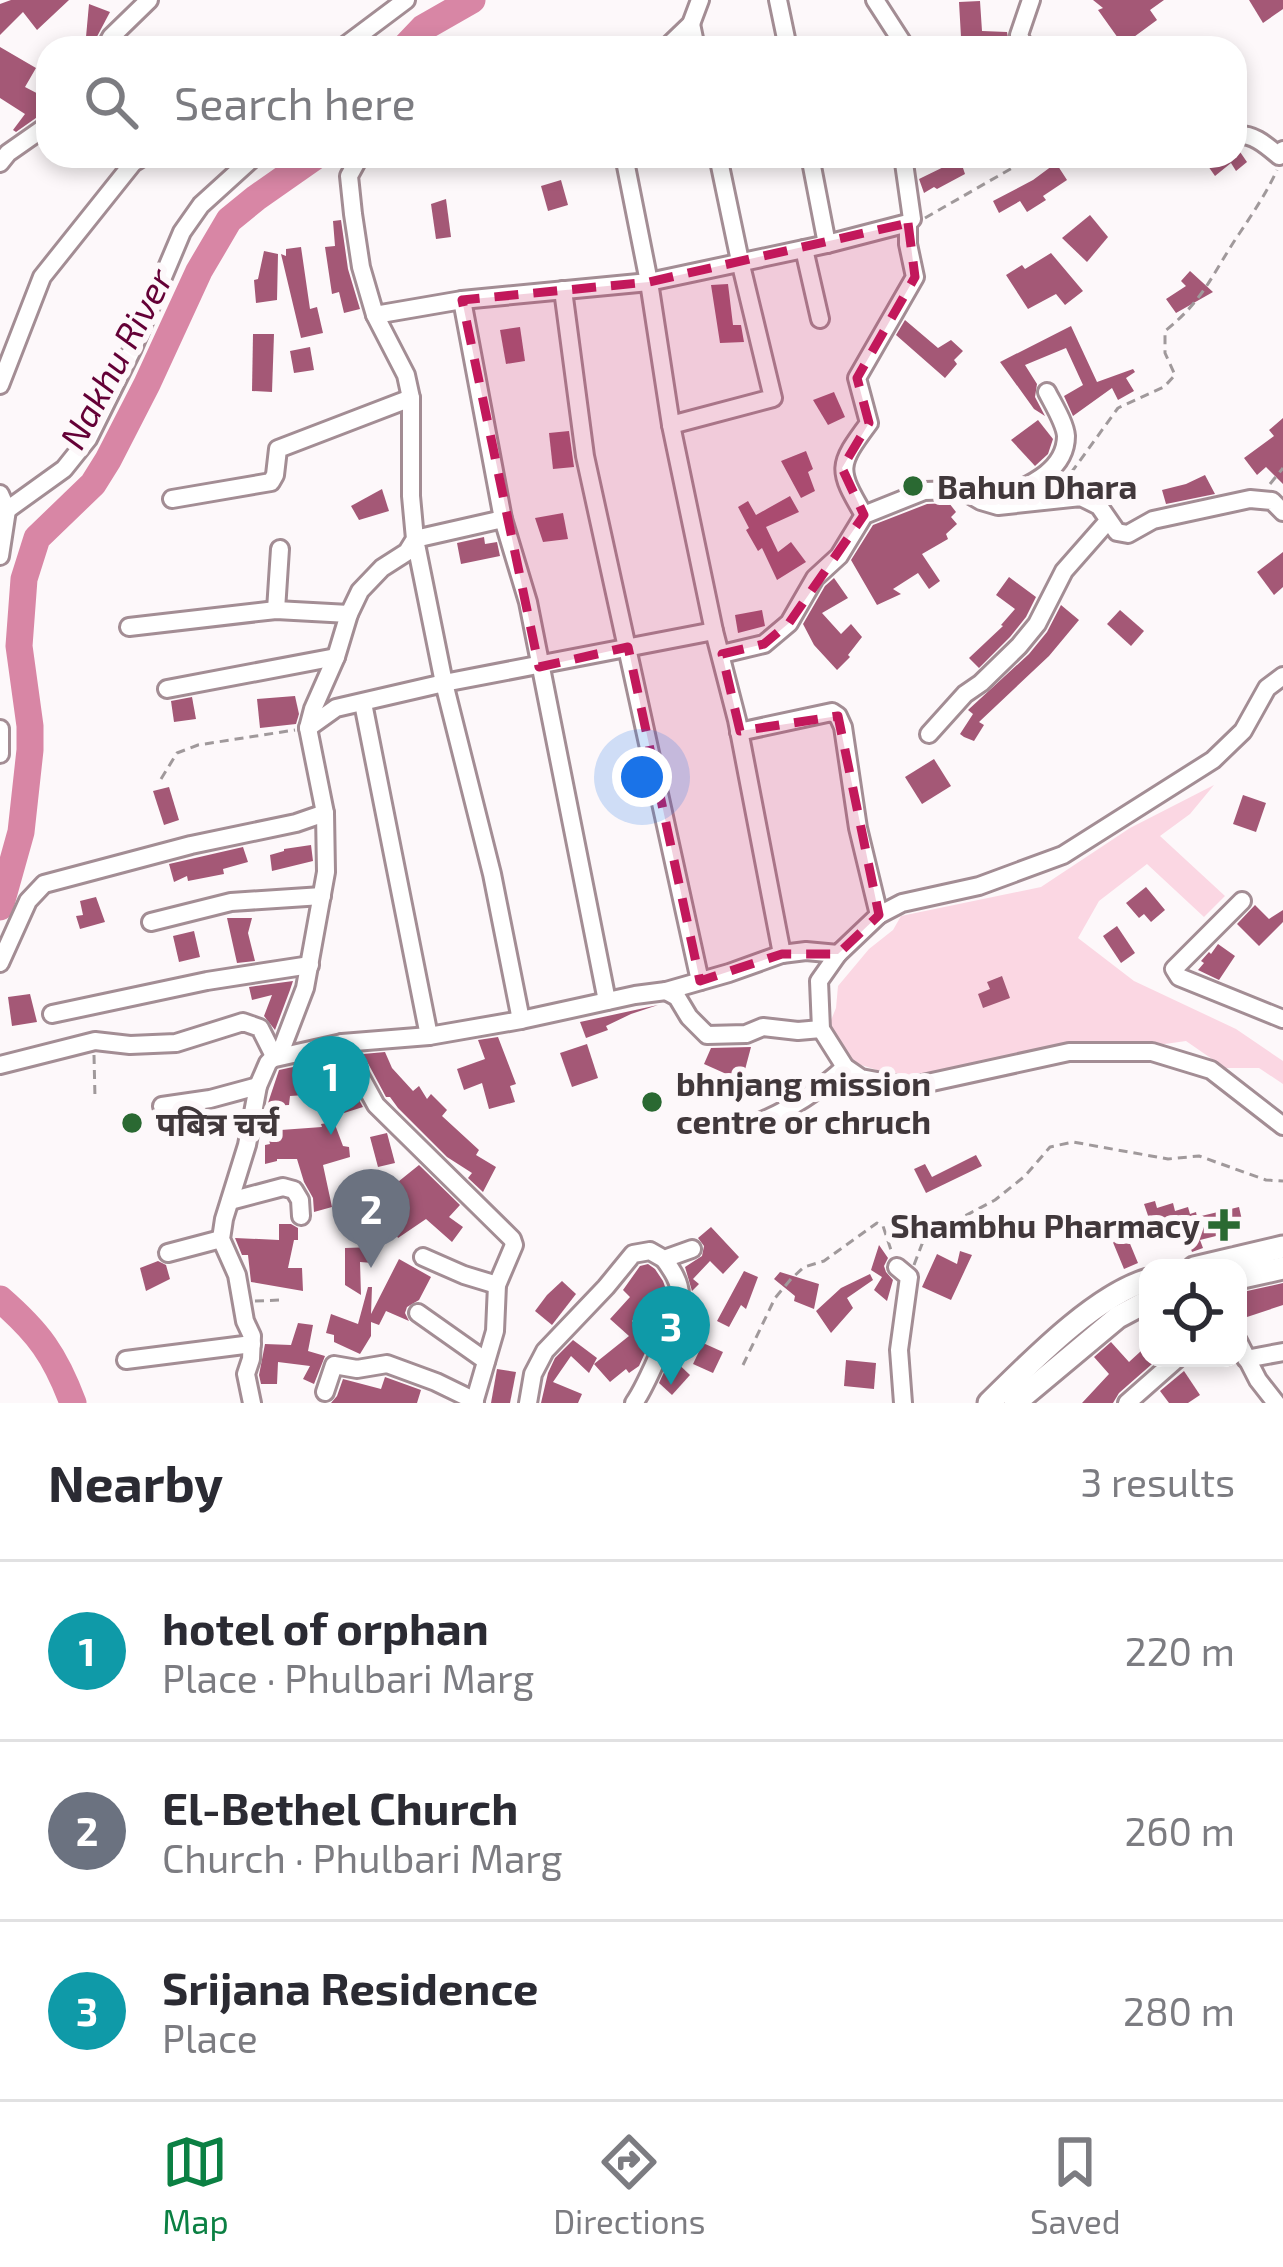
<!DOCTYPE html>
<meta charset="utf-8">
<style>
body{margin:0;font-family:"Exo 2","Noto Sans Devanagari",sans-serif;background:#f7f7f7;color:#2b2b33}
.controls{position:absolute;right:36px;bottom:36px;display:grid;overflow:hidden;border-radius:24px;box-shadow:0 6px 18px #0003}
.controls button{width:108px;height:108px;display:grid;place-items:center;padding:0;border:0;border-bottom:3px solid #e1e1e2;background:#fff;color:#2b2b33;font:60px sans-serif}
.you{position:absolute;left:642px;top:777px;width:42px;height:42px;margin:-30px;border:9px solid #fff;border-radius:50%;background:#1a73e8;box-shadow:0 0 0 18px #1a73e833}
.badge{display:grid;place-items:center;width:78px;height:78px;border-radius:50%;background:#0b8043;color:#fff;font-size:39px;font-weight:700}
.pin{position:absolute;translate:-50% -99px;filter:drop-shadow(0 3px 6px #0008)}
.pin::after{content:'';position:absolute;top:63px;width:42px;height:36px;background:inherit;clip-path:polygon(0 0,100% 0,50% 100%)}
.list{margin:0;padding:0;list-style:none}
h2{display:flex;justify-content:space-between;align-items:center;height:156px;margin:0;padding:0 48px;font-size:51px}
h2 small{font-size:39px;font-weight:400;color:#7c7c81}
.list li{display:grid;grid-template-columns:78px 1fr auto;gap:36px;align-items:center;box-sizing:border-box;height:180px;padding:0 48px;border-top:3px solid #e1e1e2}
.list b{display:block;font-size:45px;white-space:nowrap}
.list p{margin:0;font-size:39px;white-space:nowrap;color:#7c7c81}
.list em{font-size:39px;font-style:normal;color:#7c7c81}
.icon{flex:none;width:66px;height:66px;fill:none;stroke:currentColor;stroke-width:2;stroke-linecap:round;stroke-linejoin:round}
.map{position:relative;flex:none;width:1283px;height:1403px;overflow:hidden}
.search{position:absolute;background:#fff;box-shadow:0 6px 18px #0003;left:36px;right:36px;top:36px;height:132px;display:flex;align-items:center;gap:30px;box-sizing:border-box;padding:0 42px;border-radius:36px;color:#7c7c81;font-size:45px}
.sheet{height:696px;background:#fff}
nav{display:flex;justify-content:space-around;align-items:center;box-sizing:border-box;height:168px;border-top:3px solid #e1e1e2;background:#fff;font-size:33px;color:#7c7c81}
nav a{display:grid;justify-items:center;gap:6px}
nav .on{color:#0b8043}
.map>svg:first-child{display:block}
</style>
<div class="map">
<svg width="1283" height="1403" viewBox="0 0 1283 1403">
<rect width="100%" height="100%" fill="#fdf8fa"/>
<!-- green -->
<polygon fill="#fbd7e3" points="1214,785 1190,814 1160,836 1225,896 1204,917 1147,864 1099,901 1078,938 1134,981 1236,1029 1283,1061 1283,1084 1259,1068 1225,1068 1186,1041 909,1080 845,1060 827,1030 836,1008 838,986 869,949 893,930 901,916 1041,887 1130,828"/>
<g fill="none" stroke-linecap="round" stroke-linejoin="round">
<!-- river -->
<g stroke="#d886a5" stroke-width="27">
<polyline points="404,48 423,28 472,0"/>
<polyline points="0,907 21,832 30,750 30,726 19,646 24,579 37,538 93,484 108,460 147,384 199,271 229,220 256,198 316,156"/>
<path d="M0,1299C39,1333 55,1355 73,1403"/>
</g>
</g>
<!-- building -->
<g fill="#a45876">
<polygon points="11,0 69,0 37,30 23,12 0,35 0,4"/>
<polygon points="1093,0 1164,0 1150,10 1157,20 1123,45 1098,10 1103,8"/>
<polygon points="1249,0 1283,0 1283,9 1263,23"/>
<polygon points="980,1 982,31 1007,32 1010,48 951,48 952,37 961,37 959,2"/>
<polygon points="89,4 110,12 91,48 85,48"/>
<polygon points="0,47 36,68 25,87 48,99 43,113 16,132 13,130 25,114 0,98"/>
<polygon points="1238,149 1247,162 1236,171 1231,163 1215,176 1201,156 1235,156"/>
<polygon points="960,159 965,174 937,189 934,187 924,193 919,179"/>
<polygon points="1056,163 1067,180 1043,196 1046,200 1027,212 1020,201 999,213 993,201 1033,180"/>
<polygon points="561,180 568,205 548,211 541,186"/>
<polygon points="446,199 451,237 436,239 431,204"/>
<polygon points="1090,215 1108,237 1087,262 1062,238"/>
<polygon points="341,220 348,269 360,309 344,313 339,292 332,294 325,247 335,246 333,221"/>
<polygon points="301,247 310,309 317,307 323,333 301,338 281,254 286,256 286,249"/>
<polygon points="264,251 278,254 277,300 256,303 254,280 258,279"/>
<polygon points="1051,253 1083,291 1065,305 1056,294 1028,309 1006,275 1022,265 1025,269"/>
<polygon points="1190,271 1213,292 1176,313 1166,299 1186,286 1181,281"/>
<polygon points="728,284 733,325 741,325 744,342 720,343 711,285"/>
<polygon points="905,320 938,348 951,340 963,351 954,360 957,364 945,378 896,335"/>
<polygon points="1071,326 1097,382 1133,369 1135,372 1126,378 1134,391 1118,400 1112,388 1073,416 1064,396 1083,385 1066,348 1025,365 1037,384 1035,397 1045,416 1034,409 1000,362"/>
<polygon points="520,327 525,361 506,364 500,330"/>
<polygon points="253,334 274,334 272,392 252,391"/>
<polygon points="310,347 314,370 294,373 290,351"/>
<polygon points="834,392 845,417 828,425 813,400"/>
<polygon points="1283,418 1283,484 1266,467 1257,475 1244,458 1274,436 1269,430"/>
<polygon points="1038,420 1053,439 1048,454 1035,466 1011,440"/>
<polygon points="569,431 574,467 553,469 549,433"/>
<polygon points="806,451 813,469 808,472 815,491 801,498 781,461"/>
<polygon points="1205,475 1215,494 1166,504 1162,490 1186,484"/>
<polygon points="382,489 389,511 359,520 351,506"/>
<polygon points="790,496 799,512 766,527 778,552 791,542 806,562 777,580 762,548 758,551 746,530 749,528 738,507 748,501 756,515"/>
<polygon points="949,503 956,512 951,517 957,524 946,534 948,539 922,554 940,581 929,589 918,573 893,589 901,594 877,605 851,560 873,525 927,504"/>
<polygon points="563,513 568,539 543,542 535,518"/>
<polygon points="484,537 485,544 497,542 500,556 461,564 457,543"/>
<polygon points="1283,552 1283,587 1274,595 1257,572"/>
<polygon points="1009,577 1036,597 1026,617 1010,637 979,668 969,658 1003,626 1001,625 1015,609 996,595"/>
<polygon points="834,578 848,598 822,613 841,634 851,624 862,637 848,655 850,657 837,670 814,645 803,624 825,586"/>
<polygon points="1061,605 1079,620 1049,656 979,722 984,725 974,741 964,737 960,734 973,714 968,710 1029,654 1047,632"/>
<polygon points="762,610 765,626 738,633 735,615"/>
<polygon points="1120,610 1144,631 1131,646 1107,624"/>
<polygon points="295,696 299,714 296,724 260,728 257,699"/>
<polygon points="192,697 196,719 174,722 171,701"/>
<polygon points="934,759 951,786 922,804 905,777"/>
<polygon points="169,787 179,820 164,825 153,791"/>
<polygon points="1243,795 1266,803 1256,832 1233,824"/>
<polygon points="311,845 313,861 272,871 270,855 284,851 284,849"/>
<polygon points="243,847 248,862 223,869 224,874 188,881 187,876 174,882 169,864"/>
<polygon points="1146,887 1165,910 1151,922 1144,914 1139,918 1126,903"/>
<polygon points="96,897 105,922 80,929 76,916 83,915 80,901"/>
<polygon points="1255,905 1269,919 1283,910 1283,922 1259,946 1237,924"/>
<polygon points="227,918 252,918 248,933 255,961 237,963"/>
<polygon points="1117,926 1135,953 1121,963 1103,936"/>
<polygon points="194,931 200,957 179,962 173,936"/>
<polygon points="1218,944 1235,956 1219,980 1198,970 1204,963 1201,961 1209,952 1211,954"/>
<polygon points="1002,976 1010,998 983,1008 978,994 990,989 987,982"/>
<polygon points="293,981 290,990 275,1030 264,1016 272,995 252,1000 249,987"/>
<polygon points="30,994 37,1022 12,1026 8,997"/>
<polygon points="658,1005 631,1014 606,1026 608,1030 586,1038 580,1022"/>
<polygon points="498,1037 516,1084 510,1086 515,1102 489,1109 482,1083 464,1090 457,1069 485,1059 478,1040"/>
<polygon points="587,1044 598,1078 572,1087 560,1053"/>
<polygon points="751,1047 742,1081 704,1064 711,1048"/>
<polygon points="385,1052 392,1068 413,1091 419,1086 427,1099 431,1094 447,1110 442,1116 479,1150 476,1155 496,1167 483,1192 468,1178 472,1173 447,1157 398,1108 390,1097 386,1097 363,1054"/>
<polygon points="335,1058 363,1107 344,1113 335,1093 290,1096 289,1105 267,1106 279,1070"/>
<polygon points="334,1122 343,1146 349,1147 350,1157 323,1165 332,1207 314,1212 313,1198 304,1182 297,1159 277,1159 277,1161 265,1164 265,1145 270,1144 267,1131 322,1127 321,1124"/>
<polygon points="387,1133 395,1163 378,1167 370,1137"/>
<polygon points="976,1155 982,1166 926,1193 914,1169 925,1164 932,1177"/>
<polygon points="419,1165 460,1205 449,1217 463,1227 452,1242 426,1219 398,1238 378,1198"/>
<polygon points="1155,1201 1157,1208 1173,1203 1175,1211 1188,1207 1190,1214 1196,1212 1197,1217 1239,1207 1244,1229 1200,1240 1203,1248 1192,1252 1185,1232 1170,1237 1167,1229 1154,1233 1144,1204"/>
<polygon points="1121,1222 1138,1263 1124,1269 1112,1240 1105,1243 1101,1231"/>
<polygon points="279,1224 291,1224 298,1228 298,1240 294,1240 288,1268 302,1268 303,1291 251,1282 248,1255 242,1255 235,1238 279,1240"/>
<polygon points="711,1227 739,1257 723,1274 710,1261 693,1279 699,1284 692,1291 685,1267 702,1256 704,1246 698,1238"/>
<polygon points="879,1245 888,1258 884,1266 886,1272 893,1280 887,1301 874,1290 882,1277 871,1270"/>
<polygon points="374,1247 373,1263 360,1262 361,1295 345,1285 345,1248"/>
<polygon points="960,1251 972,1255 951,1300 922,1287 937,1254 957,1264"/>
<polygon points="399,1259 431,1277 419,1300 407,1307 405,1313 409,1321 386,1311 379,1325 371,1322 371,1336 360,1354 334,1342 334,1335 326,1333 331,1314 358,1324 368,1287 372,1287 371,1314"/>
<polygon points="158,1261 166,1265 170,1279 146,1291 140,1268"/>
<polygon points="648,1264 655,1269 663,1281 667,1292 666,1301 660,1317 644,1307 632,1321 649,1344 639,1366 629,1373 626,1369 610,1382 594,1364 629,1336 610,1319 630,1297 623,1290 640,1266"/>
<polygon points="744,1271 758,1277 746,1309 741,1305 729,1327 717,1321"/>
<polygon points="780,1272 819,1284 814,1309 794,1301 795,1296 774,1279"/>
<polygon points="870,1274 873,1280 847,1298 853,1308 831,1333 816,1311 841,1288"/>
<polygon points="562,1281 576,1294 552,1325 535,1311 547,1295"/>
<polygon points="1283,1283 1283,1305 1241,1319 1238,1310 1238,1293"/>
<polygon points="298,1323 313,1325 308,1351 325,1356 314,1384 303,1379 310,1366 278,1362 277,1384 261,1384 259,1375 265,1344 291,1345"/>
<polygon points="573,1340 597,1358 589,1373 571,1356 553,1382 582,1394 578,1403 541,1403 548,1373 555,1358"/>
<polygon points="1111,1342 1129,1362 1141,1351 1152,1364 1119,1393 1113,1403 1082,1403 1109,1374 1094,1357"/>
<polygon points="703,1343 723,1352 713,1373 693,1364"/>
<polygon points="671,1357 690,1375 672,1395 659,1383"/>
<polygon points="846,1360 876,1363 874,1389 844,1386"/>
<polygon points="497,1369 516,1372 510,1403 491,1403"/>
<polygon points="1184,1371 1200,1395 1188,1403 1169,1403 1160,1391"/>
<polygon points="385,1377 421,1390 417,1403 331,1403 337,1396 343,1379 381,1389"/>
</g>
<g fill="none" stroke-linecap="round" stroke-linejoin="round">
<!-- minor casing -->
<g stroke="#a38d94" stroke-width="22">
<g id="minor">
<polyline points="778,0 788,48"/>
<polyline points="875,0 906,48"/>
<polyline points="691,24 696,48"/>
<polyline points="105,48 111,37 149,0"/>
<polyline points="342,48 406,0"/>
<polyline points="666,48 691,24 700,0"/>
<polyline points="1025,48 1019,35 1031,0"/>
<path d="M1235,135C1253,133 1266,145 1279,156L1283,150"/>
<polyline points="624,156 649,282 671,425 714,631 737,720 782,954"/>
<polyline points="810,156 827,244"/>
<polyline points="0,163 8,153 48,125"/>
<polyline points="804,249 820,319"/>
<polyline points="563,290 585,456 700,981"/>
<polyline points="462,300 503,519 528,602 607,1001"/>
<polyline points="375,315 462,300 649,282 827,244 908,223"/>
<polyline points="0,385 42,277 133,163 144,156"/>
<polyline points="671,425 773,398 740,261 718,156"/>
<polyline points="0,494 7,510 0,556"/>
<polyline points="172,499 271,482 275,475 278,449 411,398"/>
<path d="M991,503C1019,489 1066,475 1066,436C1065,423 1053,404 1047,392"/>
<polyline points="7,510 64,469 88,439 133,348 182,232 201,205 255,156"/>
<path d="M864,515C837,469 837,466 869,423L857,378L915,277L908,244V223L912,219L903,156"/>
<polyline points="503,519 415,539 444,683 492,874 521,1020"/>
<polyline points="276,610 280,549"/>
<polyline points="129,627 276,610 349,614"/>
<polyline points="722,654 764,644 789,623 815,578 839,556 864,515 924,491 962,490 981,501 998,506 1081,497 1099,506 1117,532 1128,534 1153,520 1250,499 1272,501 1283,512"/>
<polyline points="167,689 336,657"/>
<polyline points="363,703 429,1036"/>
<polyline points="308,728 336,708 444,683 714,631"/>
<polyline points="0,729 0,754"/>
<polyline points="739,732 832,712 838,716 843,727 858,828 879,915"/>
<polyline points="929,734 965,694 981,683 1019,646 1037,624 1064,571 1108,521"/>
<polyline points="1242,901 1174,969 1179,977 1283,1019"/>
<polyline points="151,922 231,902 322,896"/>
<polyline points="838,954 819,981 821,1029 845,1067 861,1078 909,1087 1069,1052 1152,1052 1211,1070 1283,1126"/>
<polyline points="0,963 28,901 44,884 191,845 296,823 325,813"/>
<polyline points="666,991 677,997 689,1017 707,1035 746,1034 763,1027 798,1031 821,1029"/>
<polyline points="52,1014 207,981 310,965"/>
<polyline points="342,1043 376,1105 512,1239 514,1245 497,1285 495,1331 474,1403"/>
<polyline points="0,1065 95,1041 130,1045 176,1043 243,1022 260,1028 275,1058 342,1043 429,1036 521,1020 635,995 666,991 729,973 782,954 806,951 838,954 879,915 902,903 979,886 1063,855 1213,760 1243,731 1267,688 1283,676"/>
<polyline points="162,1106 210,1099 258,1086"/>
<path d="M755,1124C789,1110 818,1092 845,1067"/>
<polyline points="230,1201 283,1187 294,1190 300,1200 301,1216"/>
<polyline points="168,1253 221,1239"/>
<polyline points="423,1257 464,1275 497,1285"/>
<polyline points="897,1267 909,1277 899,1350 903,1403"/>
<polyline points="418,1313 486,1361"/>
<polyline points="1238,1341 1258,1380 1276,1403"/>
<polyline points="1246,1359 1283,1352"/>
<polyline points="126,1360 252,1344"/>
<polyline points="325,1392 334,1365 357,1369 387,1364 436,1382 475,1401"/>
<polyline points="252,1403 246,1374 251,1359 252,1336 245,1321 237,1275 221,1239 224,1219 247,1145 258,1086 268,1063 282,1048 305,988 326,872 325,813 308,728 313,709 336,657 349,614 360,591 382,568 407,552 415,539 411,496 411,398 406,375 375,315 361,267 353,214 349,176 360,156"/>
<polyline points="528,1403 533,1374 545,1351 606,1287 633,1254 650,1251 664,1259 692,1249"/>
<path d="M634,1403C645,1388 679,1312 680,1295C680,1281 671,1269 664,1259"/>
<polyline points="1127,1403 1178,1358"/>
</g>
</g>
<!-- major casing -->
<g stroke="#a38d94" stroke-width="27">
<g id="major">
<polyline points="1194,1268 1283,1247"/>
<polyline points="1238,1278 1283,1268"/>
<path d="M989,1403C1029,1364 1094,1296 1148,1280"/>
<polyline points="1015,1403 1118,1317 1148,1301"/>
</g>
</g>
<!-- path -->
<g stroke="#a0999b" stroke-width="3" stroke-dasharray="9 6" stroke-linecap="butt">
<polyline points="925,218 1033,156"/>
<path d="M1071,473L1118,408L1164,387L1175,375L1165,353V331C1205,299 1212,274 1239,234C1253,213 1267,192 1277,170"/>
<polyline points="1270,484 1283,468"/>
<polyline points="161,779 177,753 198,745 295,730"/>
<polyline points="94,1055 95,1098"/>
<polyline points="914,1265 922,1244 931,1234 995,1200 1025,1176 1050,1147 1073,1142 1168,1159 1199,1156 1266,1180 1283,1181"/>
<polyline points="255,1301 280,1300 281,1297"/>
<polyline points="743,1365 775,1298 791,1279 804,1267 824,1261 877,1223 883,1226 892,1253"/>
</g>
<!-- minor -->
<use href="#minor" stroke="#fff" stroke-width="16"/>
<!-- major -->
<use href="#major" stroke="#fff" stroke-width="21"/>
</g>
<!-- marked area -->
<path fill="#c2185b" fill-opacity="0.2" stroke="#c2185b" stroke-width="9" stroke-dasharray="24 15" stroke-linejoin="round" d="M908,223L915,277L857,378L869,423L842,468L864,515L789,623L764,644L722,654L740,731L838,716L879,915L838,954H782L700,981L628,647L539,667L462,300L649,282Z"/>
<!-- markers -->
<g fill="#2a6932" stroke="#fdf8fa" stroke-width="4.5">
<circle cx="913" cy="486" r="12"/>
<circle cx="652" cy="1102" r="12"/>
<circle cx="132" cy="1123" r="12"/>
<path d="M1218 1207h12v12h12v12h-12v12h-12v-12h-12v-12h12z"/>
</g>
<g text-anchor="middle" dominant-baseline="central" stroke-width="12" stroke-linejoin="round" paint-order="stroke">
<!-- poi labels -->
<g font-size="33" font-weight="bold" fill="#41383b" stroke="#fdf8fa" text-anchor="start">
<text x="937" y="486">Bahun Dhara</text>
<text x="676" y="1083">bhnjang mission<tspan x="676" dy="38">centre or chruch</tspan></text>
<text x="156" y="1123">पबित्र चर्च</text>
<text x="1200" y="1225" text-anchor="end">Shambhu Pharmacy</text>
</g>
<!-- water labels -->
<g font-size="36" font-style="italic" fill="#640036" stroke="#fdf8fa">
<text transform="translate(115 358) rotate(-62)">Nakhu River</text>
</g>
</g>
</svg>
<div class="controls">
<button><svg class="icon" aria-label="locate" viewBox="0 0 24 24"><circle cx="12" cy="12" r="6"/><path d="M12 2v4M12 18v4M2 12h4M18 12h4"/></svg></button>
</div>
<div class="you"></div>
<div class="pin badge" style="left:331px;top:1135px;background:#0f9aa8">1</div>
<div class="pin badge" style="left:371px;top:1268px;background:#6b7280">2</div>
<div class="pin badge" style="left:671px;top:1385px;background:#0f9aa8">3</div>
<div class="search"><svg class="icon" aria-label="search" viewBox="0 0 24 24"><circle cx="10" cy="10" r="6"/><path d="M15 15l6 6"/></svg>Search here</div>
</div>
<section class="sheet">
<h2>Nearby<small>3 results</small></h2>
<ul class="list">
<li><span class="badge" style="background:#0f9aa8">1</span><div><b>hotel of orphan</b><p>Place · Phulbari Marg</p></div><em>220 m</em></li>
<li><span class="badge" style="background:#6b7280">2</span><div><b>El-Bethel Church</b><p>Church · Phulbari Marg</p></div><em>260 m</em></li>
<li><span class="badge" style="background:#0f9aa8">3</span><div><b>Srijana Residence</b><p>Place</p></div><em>280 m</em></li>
</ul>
</section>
<nav>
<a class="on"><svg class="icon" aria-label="map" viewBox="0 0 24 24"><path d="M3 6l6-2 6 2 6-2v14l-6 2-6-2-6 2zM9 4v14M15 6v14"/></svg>Map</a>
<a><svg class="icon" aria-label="directions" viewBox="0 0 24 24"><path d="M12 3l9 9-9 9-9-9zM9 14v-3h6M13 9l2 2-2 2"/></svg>Directions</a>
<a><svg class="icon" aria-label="saved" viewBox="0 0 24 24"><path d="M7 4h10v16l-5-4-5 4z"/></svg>Saved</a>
</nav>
